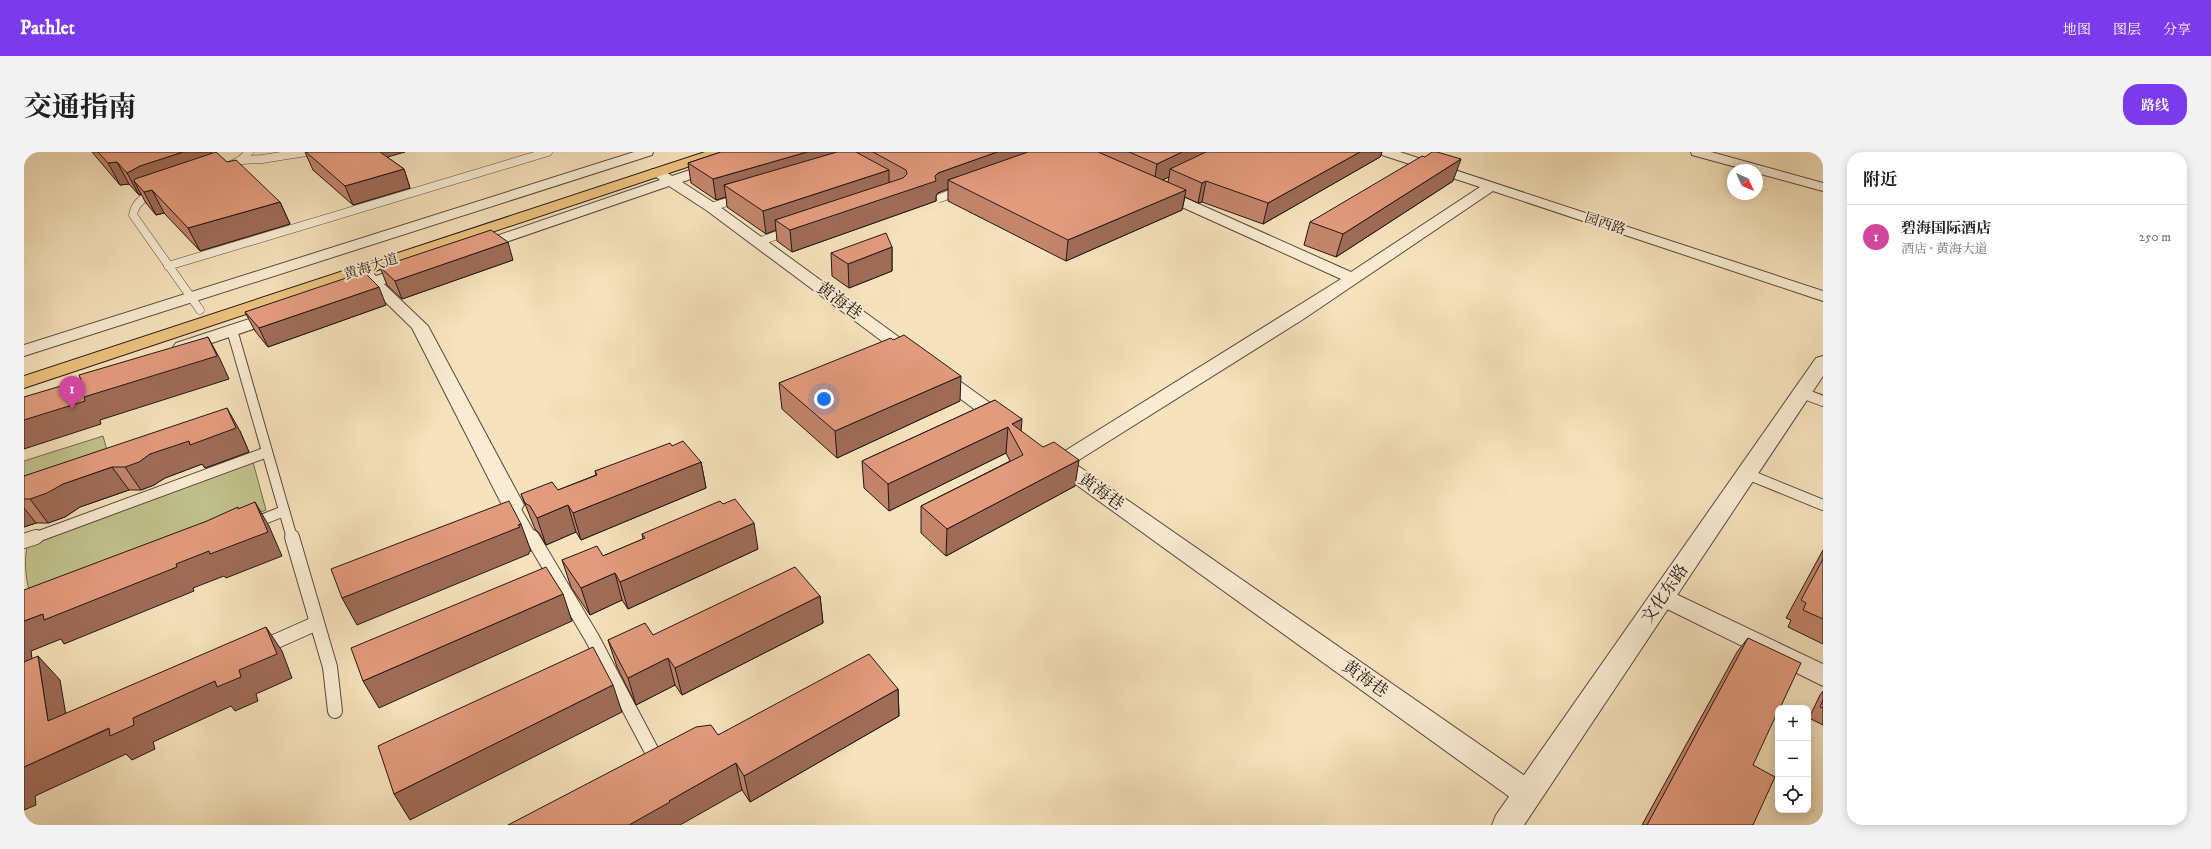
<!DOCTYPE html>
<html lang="zh">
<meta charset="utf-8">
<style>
body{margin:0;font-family:"IM FELL DW Pica","Noto Serif SC",serif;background:#f2f2f2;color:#202124}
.controls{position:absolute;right:12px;bottom:12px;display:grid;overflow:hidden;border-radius:8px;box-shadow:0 2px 10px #0003}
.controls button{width:36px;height:36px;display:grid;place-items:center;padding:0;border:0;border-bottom:1px solid #e0e0e0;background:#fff;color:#202124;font:20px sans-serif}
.compass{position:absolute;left:1703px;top:12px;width:36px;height:36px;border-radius:50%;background:#fff;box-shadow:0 2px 10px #0003;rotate:135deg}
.you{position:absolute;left:800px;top:247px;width:14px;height:14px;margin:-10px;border:3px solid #fff;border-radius:50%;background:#1a73e8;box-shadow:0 0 0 6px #1a73e833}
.badge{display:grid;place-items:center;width:26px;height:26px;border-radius:50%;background:#7c3aed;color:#fff;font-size:13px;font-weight:700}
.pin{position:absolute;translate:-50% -33px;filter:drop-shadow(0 1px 2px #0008)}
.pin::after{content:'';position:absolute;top:21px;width:14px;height:12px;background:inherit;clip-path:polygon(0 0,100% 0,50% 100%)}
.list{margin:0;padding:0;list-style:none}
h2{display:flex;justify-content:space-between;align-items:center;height:52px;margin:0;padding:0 16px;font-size:17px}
h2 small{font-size:13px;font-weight:400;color:#757577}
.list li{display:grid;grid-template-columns:26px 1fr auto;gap:12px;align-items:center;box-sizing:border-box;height:64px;padding:0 16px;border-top:1px solid #e0e0e0}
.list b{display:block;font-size:15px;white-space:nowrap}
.list p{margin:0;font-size:13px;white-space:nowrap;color:#757577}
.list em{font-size:13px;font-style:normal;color:#757577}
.icon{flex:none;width:22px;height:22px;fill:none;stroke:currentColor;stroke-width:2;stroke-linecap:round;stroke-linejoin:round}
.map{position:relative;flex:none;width:1799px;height:673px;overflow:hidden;border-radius:16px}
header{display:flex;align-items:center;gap:24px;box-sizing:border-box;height:56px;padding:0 20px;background:#7c3aed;color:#fff}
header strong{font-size:19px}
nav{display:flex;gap:22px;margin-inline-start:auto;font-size:14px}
.intro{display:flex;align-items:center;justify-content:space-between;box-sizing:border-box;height:96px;padding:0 24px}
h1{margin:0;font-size:28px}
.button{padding:10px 18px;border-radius:16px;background:#7c3aed;color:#fff;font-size:14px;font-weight:700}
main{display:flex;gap:24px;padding:0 24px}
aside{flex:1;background:#fff;border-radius:16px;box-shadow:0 2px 10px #0003}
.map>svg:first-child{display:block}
</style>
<header>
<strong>Pathlet</strong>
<nav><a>地图</a><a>图层</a><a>分享</a></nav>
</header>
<div class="intro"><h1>交通指南</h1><a class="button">路线</a></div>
<main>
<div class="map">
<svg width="1799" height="673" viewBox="0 0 1799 673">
<rect width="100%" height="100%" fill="#f6e2bc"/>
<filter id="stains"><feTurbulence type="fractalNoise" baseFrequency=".005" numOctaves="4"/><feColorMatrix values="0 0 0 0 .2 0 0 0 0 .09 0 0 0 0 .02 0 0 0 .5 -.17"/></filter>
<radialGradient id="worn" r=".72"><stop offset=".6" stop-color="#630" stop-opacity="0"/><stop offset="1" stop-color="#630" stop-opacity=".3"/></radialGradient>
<!-- green -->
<g fill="#c1c28d" stroke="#726c50">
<polygon points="79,284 87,313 0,342 0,309"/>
<path d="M229,310L242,358L24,441L6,440C1,428 0,402 4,392Z"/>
</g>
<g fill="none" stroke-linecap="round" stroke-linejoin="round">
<!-- service-far2 casing -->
<g stroke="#584a3d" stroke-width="9">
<g id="service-far2">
<polyline points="217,8 238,7 282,0"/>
<polyline points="201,16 217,8 225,0"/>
<path d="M132,40C121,44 111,50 109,63L176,158"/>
<polyline points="916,46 937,38"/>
<polyline points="687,55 716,46"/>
<polyline points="734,90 765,79"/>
<polyline points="144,114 524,0"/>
</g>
</g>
<!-- service-far1 casing -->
<g stroke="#584a3d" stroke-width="12">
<g id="service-far1">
<polyline points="208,178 268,386"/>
<polyline points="1778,241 1799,249"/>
<polyline points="1723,322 1799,353"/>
<polyline points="489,353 508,386"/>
<polyline points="227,372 260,359"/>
<polyline points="10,386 243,300"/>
</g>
</g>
<!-- service casing -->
<g stroke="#584a3d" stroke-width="16">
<g id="service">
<polyline points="268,385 306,515 311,559"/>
<polyline points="508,385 568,486 634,611"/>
<polyline points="0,389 12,385"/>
<polyline points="239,495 293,471"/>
</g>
</g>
<!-- minor casing -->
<g stroke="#584a3d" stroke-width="2">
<g id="minor">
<polygon points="610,0 629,0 628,3 0,204 0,193"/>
<polygon points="719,0 738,0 737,3 658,30 692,52 894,199 897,203 894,207 888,208 882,207 682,58 645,34 456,99 446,99 443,96 446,93 636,28 626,20 628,17 638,17 648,24"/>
<polygon points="1357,0 1376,0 1799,139 1799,149 1469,39 1278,168 1050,311 1514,633 1518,642 1514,651 1504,655 1494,651 1029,316 1019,306 1022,301 1029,300 1036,302 1317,127 1129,42 1127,39 1129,36 1139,36 1327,120 1456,35 1358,3"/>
<polygon points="1667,0 1687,0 1799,31 1799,39 1733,21 1733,18 1723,18 1668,3"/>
<polygon points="388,112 394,114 396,117 394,120 360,132 404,174 500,353 497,358 489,360 481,358 478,353 388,176 347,136 323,144 317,142 315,139 317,136 339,128 333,122 335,119 347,119 352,124"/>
<polygon points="253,158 259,159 261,163 259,167 164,199 152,199 149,195 152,191"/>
<polygon points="913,216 919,217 987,266 990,270 987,274 980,276 973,274 907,225 904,221 907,217"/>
<polygon points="1639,436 1799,512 1799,534 1631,451 1627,445 1631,439"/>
</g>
</g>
<!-- tertiary casing -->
<g stroke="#584a3d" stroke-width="2">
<polygon id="tertiary" points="1799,204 1799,224 1500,673 1468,673 1472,663 1792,206"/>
</g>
<!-- primary casing -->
<g stroke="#241713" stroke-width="2">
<polygon id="primary" points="681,0 701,0 699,3 0,236 0,224"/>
</g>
<!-- service-far2 -->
<use href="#service-far2" stroke="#f9ecd3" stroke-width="8"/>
<!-- service-far1 -->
<use href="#service-far1" stroke="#f9ecd3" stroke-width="10"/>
<!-- service -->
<use href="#service" stroke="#f9ecd3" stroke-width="14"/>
<!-- minor -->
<use href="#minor" fill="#f9ecd3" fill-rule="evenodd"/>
<!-- tertiary -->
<use href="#tertiary" fill="#f9ecd3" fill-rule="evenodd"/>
<!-- primary -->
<use href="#primary" fill="#ebc17e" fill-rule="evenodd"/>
</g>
<!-- wall -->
<g fill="#c3856c" stroke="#241713" fill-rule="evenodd">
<polygon points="68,0 187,0 188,1 203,10 256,50 266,72 176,99 140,61 132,63 122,51 117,42 115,43 105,32 96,33"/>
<polygon points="281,0 363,5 380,17 386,36 329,53 289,18"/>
<path d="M697,0H1358L1356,5L1239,72L1178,50L1174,51L1161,45L1158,58L1042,109L924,49V37L914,41L912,44V49L768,100L753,89L752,78L742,82L703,55L702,45L692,48L667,31L664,11ZM1145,25L1144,30L1138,28Z"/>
<polygon points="1429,29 1312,105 1280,93 1286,70"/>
<polygon points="868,95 868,119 825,136 808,124 807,101"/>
<polygon points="489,108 378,147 363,133 356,115"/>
<polygon points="362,153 244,195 231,179 221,160"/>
<polygon points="869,188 936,249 813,306 758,257 755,231"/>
<polygon points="971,248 997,279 1051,334 922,404 897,381 897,354 986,309 982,301 865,359 840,336 838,309"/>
<polygon points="216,279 225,300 181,316 178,312 141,326 130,333 117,338 105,338 56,355 41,365 24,371 12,371 0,375 0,324"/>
<polygon points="648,294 677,310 682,336 557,388 552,380 522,393 515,381 511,377 497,342 534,338 572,323 571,319"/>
<polygon points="618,382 734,397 604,457 598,448 566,463 547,435 538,408 579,404 619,387"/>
<polygon points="1799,398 1799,492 1764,475 1767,468 1762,466"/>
<polygon points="796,444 799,471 658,543 651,533 612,553 593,515 584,488 629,483"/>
<polygon points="1724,486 1729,613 1729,673 1618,673 1713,500"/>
<polygon points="874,537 875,564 726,650 718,638 694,583"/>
<polygon points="1799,539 1799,573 1785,566 1796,543"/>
</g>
<!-- shaded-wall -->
<g fill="#9f6c58" stroke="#241713">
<polygon points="159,0 187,0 194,13 110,29 117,42 115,43 103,21 116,14"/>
<polygon points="347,0 381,0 350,9"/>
<polygon points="783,0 827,0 700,33 702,45 692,48 689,27"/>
<polygon points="973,0 1017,0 924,28 924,37 914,41 912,44 912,49 768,100 766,78 911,24 914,21"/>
<polygon points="1158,0 1195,0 1146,17 1145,25 1130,32 1133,12"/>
<polygon points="1336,0 1358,0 1356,5 1239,72 1244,51"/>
<polygon points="1437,7 1429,29 1312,105 1319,82"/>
<polygon points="93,10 105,32 96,33 84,11"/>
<polygon points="380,17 386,36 329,53 321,34"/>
<polygon points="865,18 865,40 751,68 752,78 742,82 739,59"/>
<polygon points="1182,29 1178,50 1174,51 1178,31"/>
<polygon points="128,38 140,61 132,63 120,40"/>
<polygon points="1162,38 1158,58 1042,109 1044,88"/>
<polygon points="256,50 266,72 176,99 164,76"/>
<polygon points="484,90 489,108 378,147 371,129"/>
<polygon points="868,95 868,119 825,136 824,112"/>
<polygon points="355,135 362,153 244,195 235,176"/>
<polygon points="184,185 196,207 205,227 76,268 77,272 0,297 0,268 60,245"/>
<polygon points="937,224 936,249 813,306 811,279"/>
<polygon points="203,256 216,279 225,300 181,316 178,312 141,326 130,333 117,338 101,315 126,302"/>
<polygon points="998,267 996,293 988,272"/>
<polygon points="984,275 982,301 865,359 864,332"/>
<polygon points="1055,308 1051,334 922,404 923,377"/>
<polygon points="677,310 682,336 557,388 549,361"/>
<polygon points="88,315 105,338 56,355 41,365 24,371 6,347 39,332"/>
<polygon points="231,350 245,374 258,404 202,426 200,424 169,436 170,439 40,492 37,487 7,499 12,538 0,526 0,469 152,412"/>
<polygon points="544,353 552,380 522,393 513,366"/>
<polygon points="0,356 12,371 0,375"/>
<polygon points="730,371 734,397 604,457 596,430"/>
<polygon points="497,372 507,399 505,400 505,402 333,473 318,446"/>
<polygon points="591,421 598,448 566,463 557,436"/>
<polygon points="539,442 548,469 355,556 339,529"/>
<polygon points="796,444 799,471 658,543 651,516"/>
<polygon points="242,475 258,499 268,526 232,542 234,549 211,559 207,554 129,590 131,597 108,608 102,602 11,644 12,653 0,658 0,615 215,518"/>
<polygon points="14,504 36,528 47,593 24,569"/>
<polygon points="644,506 651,533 612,553 604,526"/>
<polygon points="589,533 598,560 386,668 370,642"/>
<polygon points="874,537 875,564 726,650 720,624"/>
<polygon points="712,611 718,638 656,673 605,673 645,649"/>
</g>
<!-- building -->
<g fill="#e39b7e" stroke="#241713">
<polygon points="74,0 159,0 116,14 103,21 93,10 84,11"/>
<polygon points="192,0 203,10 212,8 256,50 164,76 128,38 120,40 110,29 111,27"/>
<polygon points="282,0 356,0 380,17 321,34"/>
<polygon points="697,0 783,0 689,27 664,11"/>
<polygon points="813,0 832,0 865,18 739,59 700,33"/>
<polygon points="849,0 973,0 914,21 911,24 912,29 766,78 751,68 879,26 883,22 882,18"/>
<polygon points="1004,0 1074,0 1162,38 1044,88 924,28"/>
<polygon points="1105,0 1158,0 1133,12"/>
<polygon points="1182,0 1336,0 1244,51 1182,29 1178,31 1146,17"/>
<polygon points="1408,0 1413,0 1437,7 1319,82 1286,70 1398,4 1401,5"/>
<polygon points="467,78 484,90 371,129 356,115"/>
<polygon points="862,81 868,95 824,112 807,101"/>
<polygon points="340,120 355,135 235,176 221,160"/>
<polygon points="880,183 937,224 811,279 755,231 867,186 869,188"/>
<polygon points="184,185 193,204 60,245 61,249 0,268 0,245 57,228 55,223"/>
<polygon points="971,248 998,267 988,272 1019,295 1030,290 1055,308 923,377 897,354 999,303 984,275 864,332 838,309"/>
<polygon points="203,256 212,276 166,293 165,289 126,302 115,310 101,315 88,315 39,332 23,341 6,347 0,347 0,324"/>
<polygon points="659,289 677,310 549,361 544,353 513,366 506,354 501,351 497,342 528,330 534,338 573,323 571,319 646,291 648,294"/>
<polygon points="711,347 730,371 596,430 591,421 557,436 538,408 573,394 579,404 621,386 618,382 696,349 699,352"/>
<polygon points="485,349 497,372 494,373 496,375 318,446 307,417"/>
<polygon points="231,350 244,380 186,402 185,399 152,412 153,415 20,468 19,462 0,469 0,438 183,369 214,355 214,357"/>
<polygon points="1799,407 1799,467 1779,458 1782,451 1777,448"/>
<polygon points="522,415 539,442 339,529 327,496"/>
<polygon points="771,415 796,444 651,516 644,506 604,526 584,488 621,471 629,483"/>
<polygon points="242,475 253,502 215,518 217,525 193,535 191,529 109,566 110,573 86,584 85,576 0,615 0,510 14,504 24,569"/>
<polygon points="1724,486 1777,511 1756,556 1754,556 1754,559 1729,613 1751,625 1729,673 1623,673"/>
<polygon points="569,495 589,533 370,642 354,594"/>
<polygon points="845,502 874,537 720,624 712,611 645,649 646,650 605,673 484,673 672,575 687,573 694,583"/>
<polygon points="1799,548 1799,556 1796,555"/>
</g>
<g text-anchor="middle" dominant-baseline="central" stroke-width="4" stroke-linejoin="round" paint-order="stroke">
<!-- far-street labels -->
<g font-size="14" fill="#241713" stroke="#f9ecd3">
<text transform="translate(1581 72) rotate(18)">园西路</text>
<text transform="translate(347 115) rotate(-18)">黄海大道</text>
</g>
<!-- street labels -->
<g font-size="17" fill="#241713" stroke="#f9ecd3">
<text transform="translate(815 149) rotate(36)">黄海巷</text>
<text transform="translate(1077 340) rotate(35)">黄海巷</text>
<text transform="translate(1641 442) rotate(-55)">文化东路</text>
<text transform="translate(1341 527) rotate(35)">黄海巷</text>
</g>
</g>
<rect width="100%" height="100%" filter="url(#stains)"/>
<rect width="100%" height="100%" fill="url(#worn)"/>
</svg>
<div class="controls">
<button>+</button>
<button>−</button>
<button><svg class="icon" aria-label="locate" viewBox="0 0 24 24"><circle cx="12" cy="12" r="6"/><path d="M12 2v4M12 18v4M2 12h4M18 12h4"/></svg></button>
</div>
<svg class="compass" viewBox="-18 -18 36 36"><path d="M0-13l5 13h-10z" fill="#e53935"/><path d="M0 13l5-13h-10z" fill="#757577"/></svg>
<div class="you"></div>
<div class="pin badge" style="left:48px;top:257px;background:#d1479c">1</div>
</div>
<aside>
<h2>附近<small></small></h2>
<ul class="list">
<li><span class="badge" style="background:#d1479c">1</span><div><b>碧海国际酒店</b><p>酒店 · 黄海大道</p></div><em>250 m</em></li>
</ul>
</aside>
</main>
